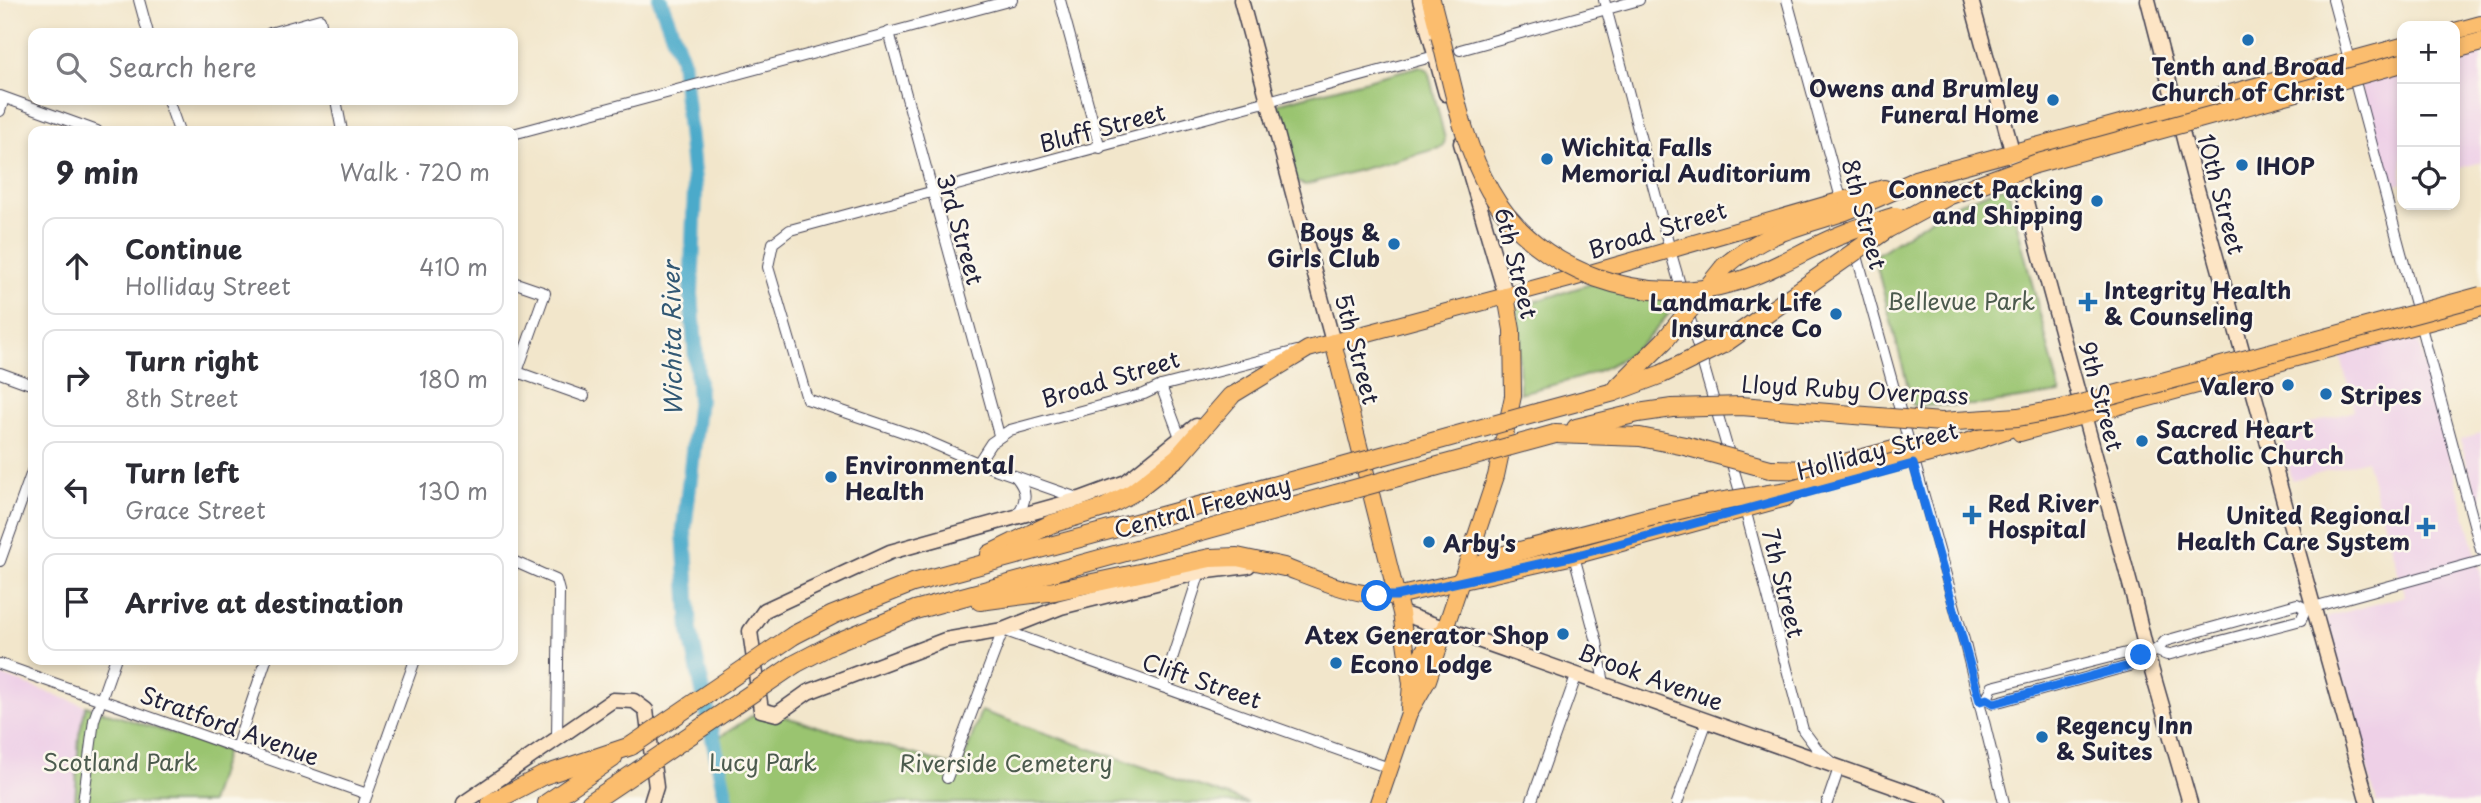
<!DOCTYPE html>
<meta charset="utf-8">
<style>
body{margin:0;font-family:"Playpen Sans",sans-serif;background:#f7f7f7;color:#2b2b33}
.controls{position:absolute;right:21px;top:21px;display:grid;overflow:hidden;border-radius:14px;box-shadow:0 4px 10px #0003}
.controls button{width:63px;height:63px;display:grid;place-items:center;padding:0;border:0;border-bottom:2px solid #e1e1e2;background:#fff;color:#2b2b33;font:35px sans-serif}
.stop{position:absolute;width:21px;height:21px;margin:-16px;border:5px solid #1a73e8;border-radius:50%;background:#fff}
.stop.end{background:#1a73e8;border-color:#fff;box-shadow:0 2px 7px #0008}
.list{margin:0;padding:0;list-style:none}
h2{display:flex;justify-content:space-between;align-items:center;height:91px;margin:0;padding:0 28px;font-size:30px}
h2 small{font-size:23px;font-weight:400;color:#7c7c81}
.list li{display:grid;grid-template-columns:46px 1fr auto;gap:21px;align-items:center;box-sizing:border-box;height:98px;margin:0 14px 14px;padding:0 14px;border:2px solid #e1e1e2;border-radius:14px}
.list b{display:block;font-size:26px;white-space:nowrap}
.list p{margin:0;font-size:23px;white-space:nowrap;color:#7c7c81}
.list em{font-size:23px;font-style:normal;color:#7c7c81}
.icon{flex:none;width:38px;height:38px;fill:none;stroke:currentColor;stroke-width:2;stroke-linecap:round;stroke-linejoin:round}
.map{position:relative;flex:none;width:2481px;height:803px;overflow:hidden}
.search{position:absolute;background:#fff;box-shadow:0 4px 10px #0003;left:28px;top:28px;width:490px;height:77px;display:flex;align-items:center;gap:18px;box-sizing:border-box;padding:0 24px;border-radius:14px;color:#7c7c81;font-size:26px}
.panel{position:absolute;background:#fff;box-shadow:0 4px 10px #0003;left:28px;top:126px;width:490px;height:539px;border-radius:14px}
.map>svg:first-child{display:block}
</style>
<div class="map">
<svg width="2481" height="803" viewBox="0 0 2481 803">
<rect width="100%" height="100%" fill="#fbf7ec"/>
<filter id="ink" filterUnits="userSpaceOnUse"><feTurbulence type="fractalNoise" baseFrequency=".0143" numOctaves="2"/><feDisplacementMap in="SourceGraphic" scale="14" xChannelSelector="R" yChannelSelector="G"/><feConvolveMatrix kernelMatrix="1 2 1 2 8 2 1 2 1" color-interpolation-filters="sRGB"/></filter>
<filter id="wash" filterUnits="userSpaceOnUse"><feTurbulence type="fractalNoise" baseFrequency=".00686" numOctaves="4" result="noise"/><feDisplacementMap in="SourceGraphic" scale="28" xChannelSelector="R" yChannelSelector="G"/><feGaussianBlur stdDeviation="1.57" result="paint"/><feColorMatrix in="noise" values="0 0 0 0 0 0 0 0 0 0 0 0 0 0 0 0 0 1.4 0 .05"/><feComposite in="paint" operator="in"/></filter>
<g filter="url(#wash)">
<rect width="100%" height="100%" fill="#f2e6cb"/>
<!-- built -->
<g fill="#eed0e7">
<polygon points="2481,50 2481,162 2455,169 2455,57"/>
<polygon points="2402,71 2402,183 2387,188 2359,82"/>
<polygon points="2416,332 2481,574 2481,803 2377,803 2326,617 2405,596 2366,460 2292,480 2281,433 2354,410 2340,353"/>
<polygon points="2481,433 2481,513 2460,439"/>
<polygon points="0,675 86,706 79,735 75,803 0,803"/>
</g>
<!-- green -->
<g fill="#9ac470" stroke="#5e7356" stroke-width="2">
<polygon points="1420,66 1428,70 1445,139 1443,147 1305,185 1297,182 1277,107 1280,103"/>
<polygon points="2007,185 2060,393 1979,405 1913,406 1874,256 1949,207"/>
<path d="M1597,282L1680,296C1676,308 1665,317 1658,327C1618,373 1576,379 1520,393L1517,307Z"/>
<polygon points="86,706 226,751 210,803 75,803 79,735"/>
<polygon points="761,710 961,768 981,711 1248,803 727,803 715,740"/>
</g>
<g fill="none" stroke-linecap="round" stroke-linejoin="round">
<!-- river -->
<polyline stroke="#4baaca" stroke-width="16" points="660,0 682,59 695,191 691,294 699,399 684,530 690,631 727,803"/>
</g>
</g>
<g filter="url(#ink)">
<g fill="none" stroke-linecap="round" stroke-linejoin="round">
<!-- street casing -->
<g stroke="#413f51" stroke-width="12">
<g id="street">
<polyline points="139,0 148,33"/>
<polyline points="1060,0 1100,148"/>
<polyline points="1604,0 1670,250 1745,509 1803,730 1818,750 1839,768 1827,803"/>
<polyline points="1787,0 1843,206"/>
<polyline points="2333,0 2481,550"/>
<polyline points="889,32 999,435"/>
<polyline points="270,33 320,19 323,33"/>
<polyline points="1460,50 1639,0"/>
<polyline points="0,96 97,131"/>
<polyline points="168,100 179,131"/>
<polyline points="336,100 342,131"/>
<polyline points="0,111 4,98"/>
<polyline points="513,134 1012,0"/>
<polyline points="1849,227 1964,640 2004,803"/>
<polyline points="513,282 545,293 513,383"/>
<polyline points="517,372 584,396"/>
<polyline points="0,373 33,385"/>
<polyline points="1161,386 1181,440"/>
<polyline points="978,463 991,443 1010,430 1144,394 1161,386 1297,351"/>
<path d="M1016,477C1028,492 1027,501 1016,517"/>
<polyline points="1080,499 978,463 918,437 807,399 768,267 773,243 790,230 1435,56"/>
<polyline points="1574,556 1597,642 1604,684"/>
<polyline points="0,561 33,469"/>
<polyline points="513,561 556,580 559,591 557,736"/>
<polyline points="2157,651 2167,655 2301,620 2306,609"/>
<polyline points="0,664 367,794"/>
<polyline points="1163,687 1200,572"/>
<path d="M1987,699L1992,687L2134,651L2141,655C2152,653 2158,650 2165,641L2297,604L2306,609L2481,561"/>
<polyline points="1980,700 1987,699 1994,703 2136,664 2141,655"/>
<polyline points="236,748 266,660"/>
<polyline points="947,778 1003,630 1389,768"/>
<polyline points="83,803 94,720 115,660"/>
<polyline points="364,803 415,660"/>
<polyline points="1531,803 1577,674"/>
<polyline points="1677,803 1707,721"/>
</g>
</g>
<!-- secondary casing -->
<g stroke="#413f51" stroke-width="17">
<g id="secondary">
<polyline points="1241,0 1333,342"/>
<polyline points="1420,0 1446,94"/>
<polyline points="1971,0 2133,595 2147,654 2190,803"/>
<polyline points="2148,0 2194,178 2368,803"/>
<polyline points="1461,143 1506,296"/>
<polyline points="1196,426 1126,482 1080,499 890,552 765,610 750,631 761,710 777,714 808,692 945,640 1003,630 1061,607 1200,572 1248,566"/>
<polyline points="1401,613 1940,803"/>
<polyline points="464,803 613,700 634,701 646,710 656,787 651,803"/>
</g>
</g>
<!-- primary casing -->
<g stroke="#413f51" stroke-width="18">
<g id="primary">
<polyline points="2455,31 2481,24"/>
<polyline points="1915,179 2402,46"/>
<polyline points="1333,342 1401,613 1411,684 1409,708"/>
<polyline points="1231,396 1308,349 1573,278 1884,188"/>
<polyline points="2020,433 2481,308"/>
<path d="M1284,567C1321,581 1356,597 1396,596L1574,556L1786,498"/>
<path d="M1413,677C1420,654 1426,642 1446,629"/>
<polyline points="1378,803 1409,713 1428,680 1496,476 1513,396 1512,330 1506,296"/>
</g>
</g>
<!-- highway casing -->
<g stroke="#413f51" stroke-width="20">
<g id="highway">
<polyline points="1431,0 1440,35"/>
<polyline points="2455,49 2481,42"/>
<path d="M1724,267C1768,230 1794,229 1845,211C1872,201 1898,188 1925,177"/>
<polyline points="1618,387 1665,340"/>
<polyline points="1540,412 1614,392 1662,374"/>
<polyline points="1576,428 1638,413 1672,408"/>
<polyline points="1555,434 1640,437 1685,446"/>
<polyline points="1970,442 2036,419"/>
<polyline points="1770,469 1818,470 1909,446 1945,446"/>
<polyline points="990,554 1051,524 1104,508 1132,493 1178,457 1231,396"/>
<polyline points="1460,581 1489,559 1646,518"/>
<polyline points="980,601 1055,591 1210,558 1237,557 1284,567"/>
<polyline points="794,635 833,615 913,583 1328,471"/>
<polyline points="795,664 833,644 915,610 1336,494"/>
<polyline points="491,803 542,776 631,746"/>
<polyline points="547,803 613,758"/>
<polyline points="590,803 633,774"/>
</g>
</g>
<!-- street -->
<use href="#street" stroke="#fff" stroke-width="10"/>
<!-- secondary -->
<use href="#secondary" stroke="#fde5c5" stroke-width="14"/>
<!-- primary -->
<use href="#primary" stroke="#fbbd6e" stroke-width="16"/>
<!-- highway -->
<use href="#highway" stroke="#fbbd6e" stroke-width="18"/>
<!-- highway-bridge casing -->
<g stroke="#413f51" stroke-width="20" stroke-linecap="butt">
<g id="highway-bridge">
<path d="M1440,35C1453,87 1463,144 1490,191C1537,274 1645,309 1735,282C1774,271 1808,247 1846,233C1862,226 1879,222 1896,216"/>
<polyline points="1665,340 1724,267"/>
<polyline points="1662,374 1725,343 1887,229 1950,195 2035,164 2402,63"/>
<polyline points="1672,408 1741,406 1941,422 2018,417 2062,409 2481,296"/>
<polyline points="1685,446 1770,469"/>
<polyline points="1328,471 1540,412"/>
<polyline points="1336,494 1555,434"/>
<polyline points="1646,518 1700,505 1788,491 1970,442"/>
<polyline points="631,746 794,635"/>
<polyline points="633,774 795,664"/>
</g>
</g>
<!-- highway-bridge -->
<use href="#highway-bridge" stroke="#fbbd6e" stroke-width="18"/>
</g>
</g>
<g fill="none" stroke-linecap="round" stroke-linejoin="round" filter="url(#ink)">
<!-- route -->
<polyline stroke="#1a73e8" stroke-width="9" points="1377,596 1396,596 1574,556 1913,464 1980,701 1987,699 1994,703 2136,664 2141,655"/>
</g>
<!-- markers -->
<g fill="#1f6fb2" stroke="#fbf7ec" stroke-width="2.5">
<circle cx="2248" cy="40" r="7"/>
<circle cx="2053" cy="100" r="7"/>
<circle cx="1547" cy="159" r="7"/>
<circle cx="2242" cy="165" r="7"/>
<circle cx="2097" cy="201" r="7"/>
<circle cx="1394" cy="244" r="7"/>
<path d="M2084.5 291.5h7v7h7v7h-7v7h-7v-7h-7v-7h7z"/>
<circle cx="1836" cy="314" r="7"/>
<circle cx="2288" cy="385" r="7"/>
<circle cx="2326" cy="394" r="7"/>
<circle cx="2142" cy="441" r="7"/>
<circle cx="831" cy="477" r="7"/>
<path d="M1968.5 504.5h7v7h7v7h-7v7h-7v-7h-7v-7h7z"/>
<path d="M2422.5 516.5h7v7h7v7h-7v7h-7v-7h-7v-7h7z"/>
<circle cx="1429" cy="542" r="7"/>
<circle cx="1563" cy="634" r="7"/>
<circle cx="1336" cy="663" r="7"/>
<circle cx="2042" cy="737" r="7"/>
</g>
<g text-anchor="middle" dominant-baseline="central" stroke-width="5" stroke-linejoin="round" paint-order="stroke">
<!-- poi labels -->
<g font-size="23" font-weight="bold" fill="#22223b" stroke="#fbf7ec" text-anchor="start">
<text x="2248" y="65" text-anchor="middle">Tenth and Broad<tspan x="2248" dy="26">Church of Christ</tspan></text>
<text x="2039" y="87" text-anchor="end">Owens and Brumley<tspan x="2039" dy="26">Funeral Home</tspan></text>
<text x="1561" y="146">Wichita Falls<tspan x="1561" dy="26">Memorial Auditorium</tspan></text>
<text x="2256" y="165">IHOP</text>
<text x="2083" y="188" text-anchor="end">Connect Packing<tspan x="2083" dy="26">and Shipping</tspan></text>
<text x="1380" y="231" text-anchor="end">Boys &amp;<tspan x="1380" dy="26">Girls Club</tspan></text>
<text x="2104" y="289">Integrity Health<tspan x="2104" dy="26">&amp; Counseling</tspan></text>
<text x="1822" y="301" text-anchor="end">Landmark Life<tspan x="1822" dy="26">Insurance Co</tspan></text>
<text x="2274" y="385" text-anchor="end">Valero</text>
<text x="2340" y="394">Stripes</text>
<text x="2156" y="428">Sacred Heart<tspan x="2156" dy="26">Catholic Church</tspan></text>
<text x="845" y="464">Environmental<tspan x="845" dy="26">Health</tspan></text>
<text x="1988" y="502">Red River<tspan x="1988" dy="26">Hospital</tspan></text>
<text x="2410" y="514" text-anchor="end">United Regional<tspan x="2410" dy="26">Health Care System</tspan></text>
<text x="1443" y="542">Arby's</text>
<text x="1549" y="634" text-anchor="end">Atex Generator Shop</text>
<text x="1350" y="663">Econo Lodge</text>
<text x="2056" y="724">Regency Inn<tspan x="2056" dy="26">&amp; Suites</tspan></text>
</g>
<!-- street labels -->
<g font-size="23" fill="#22223b" stroke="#fbf7ec">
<text transform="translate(1102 127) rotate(-15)">Bluff Street</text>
<text transform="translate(2222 194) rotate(75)">10th Street</text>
<text transform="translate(1865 214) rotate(75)">8th Street</text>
<text transform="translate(961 229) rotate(74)">3rd Street</text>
<text transform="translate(1657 229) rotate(-17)">Broad Street</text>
<text transform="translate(1517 263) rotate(76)">6th Street</text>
<text transform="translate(1358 349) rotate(75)">5th Street</text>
<text transform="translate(1110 378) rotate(-17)">Broad Street</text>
<text transform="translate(1855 389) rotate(3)">Lloyd Ruby Overpass</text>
<text transform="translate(2102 396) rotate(75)">9th Street</text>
<text transform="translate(1877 450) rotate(-15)">Holliday Street</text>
<text transform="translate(1202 506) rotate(-15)">Central Freeway</text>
<text transform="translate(1784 583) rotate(76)">7th Street</text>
<text transform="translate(1651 676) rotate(20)">Brook Avenue</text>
<text transform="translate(1202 680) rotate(19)">Clift Street</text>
<text transform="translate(230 725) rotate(20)">Stratford Avenue</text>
</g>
<!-- park labels -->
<g font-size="23" fill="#4c5b4e" stroke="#fbf7ec">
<text x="1961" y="300">Bellevue Park</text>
<text x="120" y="761">Scotland Park</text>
<text x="763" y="761">Lucy Park</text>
<text x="1006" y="762">Riverside Cemetery</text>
</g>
<!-- water labels -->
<g font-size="24" font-style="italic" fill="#325874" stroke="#fbf7ec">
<text transform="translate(671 339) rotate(-91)">Wichita River</text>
</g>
</g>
</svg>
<div class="controls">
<button>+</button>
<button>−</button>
<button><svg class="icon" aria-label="locate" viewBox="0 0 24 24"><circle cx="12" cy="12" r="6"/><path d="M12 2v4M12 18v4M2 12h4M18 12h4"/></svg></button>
</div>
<div class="stop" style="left:1377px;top:596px"></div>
<div class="stop end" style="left:2141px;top:655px"></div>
<div class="search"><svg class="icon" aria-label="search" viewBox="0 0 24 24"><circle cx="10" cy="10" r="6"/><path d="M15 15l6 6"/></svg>Search here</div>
<section class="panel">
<h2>9 min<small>Walk · 720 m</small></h2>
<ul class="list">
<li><svg class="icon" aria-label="ahead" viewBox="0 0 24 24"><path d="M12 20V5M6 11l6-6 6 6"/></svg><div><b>Continue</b><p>Holliday Street</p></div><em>410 m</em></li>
<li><svg class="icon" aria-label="right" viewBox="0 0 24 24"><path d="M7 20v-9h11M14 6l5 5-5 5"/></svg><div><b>Turn right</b><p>8th Street</p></div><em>180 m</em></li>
<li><svg class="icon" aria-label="left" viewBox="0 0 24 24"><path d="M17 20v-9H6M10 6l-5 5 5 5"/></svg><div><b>Turn left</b><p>Grace Street</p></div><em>130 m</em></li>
<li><svg class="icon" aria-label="arrive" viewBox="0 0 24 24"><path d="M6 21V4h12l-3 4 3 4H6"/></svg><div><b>Arrive at destination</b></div></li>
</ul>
</section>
</div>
